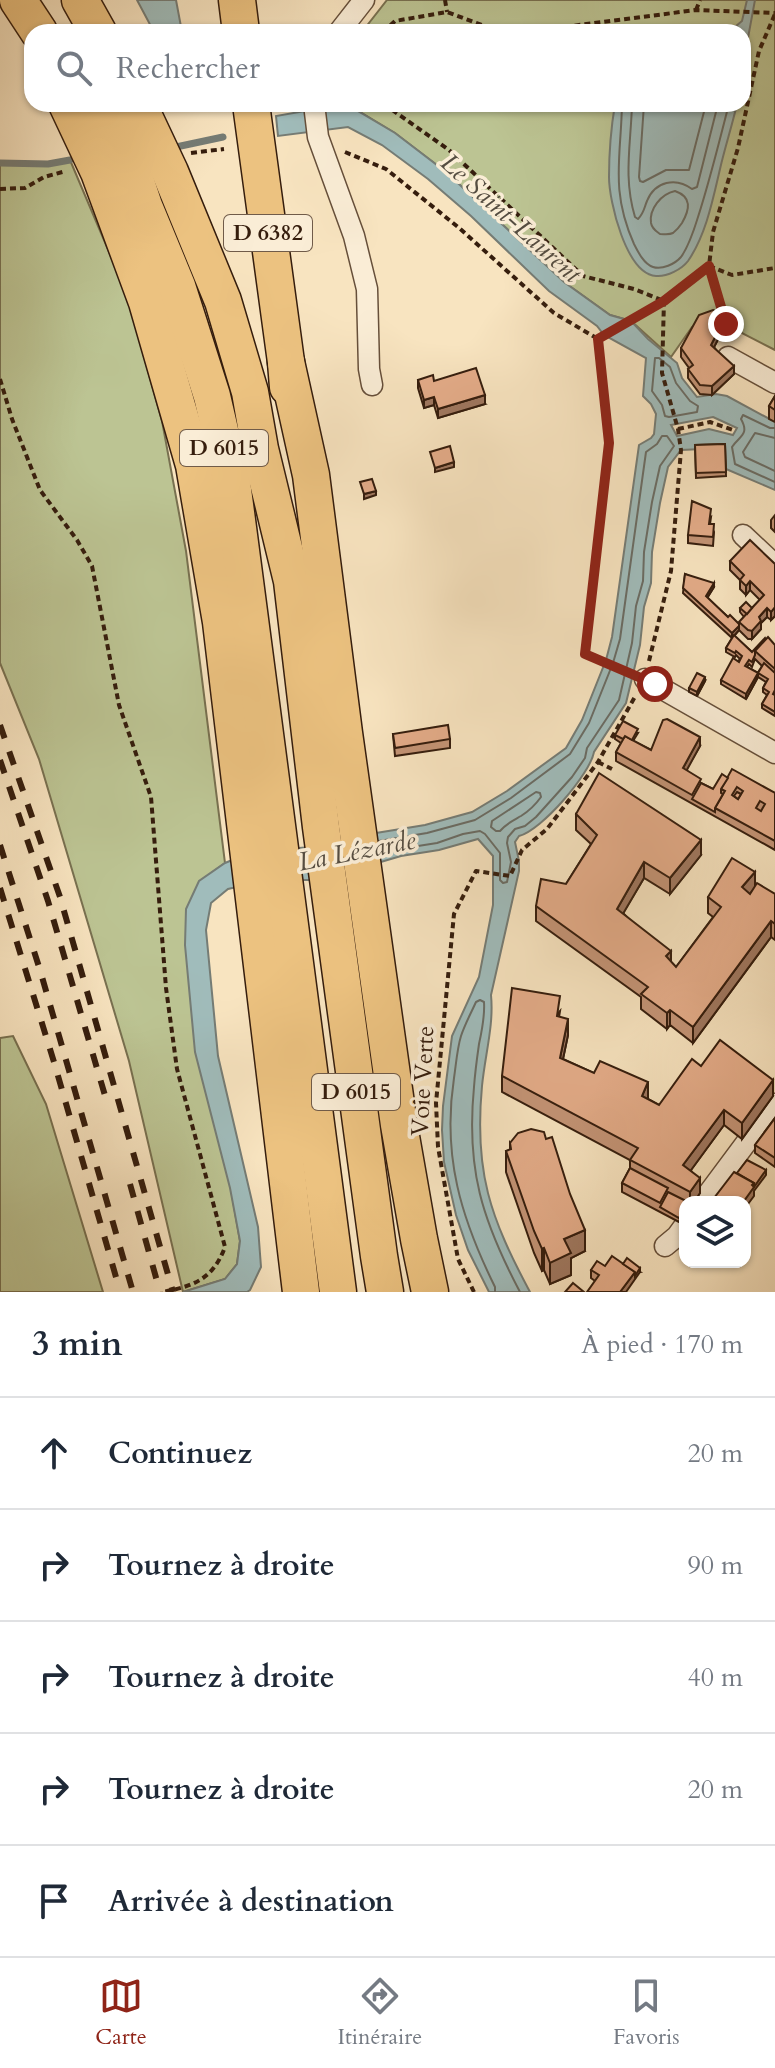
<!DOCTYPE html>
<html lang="fr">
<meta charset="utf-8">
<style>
body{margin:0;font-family:Cardo,serif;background:#f6f6f7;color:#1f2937}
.controls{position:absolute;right:24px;bottom:24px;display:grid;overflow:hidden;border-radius:16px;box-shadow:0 2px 6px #0004}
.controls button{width:72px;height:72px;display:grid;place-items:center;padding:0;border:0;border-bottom:2px solid #e0e1e3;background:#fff;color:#1f2937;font:40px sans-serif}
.stop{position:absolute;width:24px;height:24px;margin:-18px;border:6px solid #8f2418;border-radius:50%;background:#fff}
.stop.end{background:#8f2418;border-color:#fff;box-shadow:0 2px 8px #0008}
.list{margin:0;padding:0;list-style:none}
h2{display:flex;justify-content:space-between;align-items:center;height:104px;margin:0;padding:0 32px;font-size:34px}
h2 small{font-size:26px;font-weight:400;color:#747a83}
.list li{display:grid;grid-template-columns:52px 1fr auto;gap:24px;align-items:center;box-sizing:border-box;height:112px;padding:0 32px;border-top:2px solid #e0e1e3}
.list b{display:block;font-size:30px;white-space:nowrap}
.list em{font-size:26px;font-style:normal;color:#747a83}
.icon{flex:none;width:44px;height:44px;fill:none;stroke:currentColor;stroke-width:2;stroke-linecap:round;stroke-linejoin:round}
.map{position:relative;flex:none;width:775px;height:1292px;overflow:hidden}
.search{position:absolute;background:#fff;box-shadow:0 2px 6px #0004;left:24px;right:24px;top:24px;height:88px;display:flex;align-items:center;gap:20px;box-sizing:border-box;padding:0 28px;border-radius:24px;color:#747a83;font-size:30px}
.sheet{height:664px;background:#fff}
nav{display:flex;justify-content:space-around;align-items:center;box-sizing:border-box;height:112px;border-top:2px solid #e0e1e3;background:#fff;font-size:22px;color:#747a83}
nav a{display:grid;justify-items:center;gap:4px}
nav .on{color:#8f2418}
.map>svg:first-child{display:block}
</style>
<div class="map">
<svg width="775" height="1292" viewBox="0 0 775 1292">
<rect width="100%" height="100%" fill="#f8e4c0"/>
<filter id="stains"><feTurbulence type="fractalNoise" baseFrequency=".0025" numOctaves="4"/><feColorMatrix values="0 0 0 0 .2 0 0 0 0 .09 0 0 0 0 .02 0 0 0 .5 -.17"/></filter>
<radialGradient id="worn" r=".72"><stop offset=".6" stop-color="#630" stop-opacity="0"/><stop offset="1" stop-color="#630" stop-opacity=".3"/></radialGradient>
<!-- green -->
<g fill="#bcc493" stroke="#787050" stroke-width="2">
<polygon points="387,0 775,0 775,350 713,318 692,327 671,357 631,321 610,315 564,282 446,172 395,133 347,104 743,104 743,32 362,32"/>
<polygon points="70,160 126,292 162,421 186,551 225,863 199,882 191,960 240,1241 237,1264 225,1279 183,1292 129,1061 39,759 0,663 0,163 48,164"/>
<polygon points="13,1036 46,1104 103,1292 0,1292 0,1038"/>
</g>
<!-- water -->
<g fill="#a0bcbb" stroke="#757c75" stroke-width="2" fill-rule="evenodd">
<polygon points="137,0 176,0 182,32 154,32"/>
<polygon points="747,0 755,0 743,65 743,32 716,32 736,26 742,21"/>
<path d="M615,104H737C732,126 725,147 720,169C713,199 706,235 688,261C682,269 667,277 656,276C626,274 609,201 609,177C609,153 611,128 615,104Z"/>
<path d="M341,108L356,110L395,133L446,172L564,282L610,315L631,321L648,339L677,363L682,378L697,397L716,394L727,396L775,422V490L726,469L724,448L681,450L668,467L660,503L652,552L651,583L644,607L640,645L626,703L594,752C590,774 542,830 519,836L515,842L519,861V871L491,995C494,1025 485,1055 482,1086C474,1172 490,1217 530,1292H489L468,1250L456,1215L444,1162L442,1130L443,1106L452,1036L479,977L493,905V856L478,839L439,850L401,856L320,880H268L228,889L211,903L206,930L218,1056L258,1227L261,1267L250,1290L247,1292H183L225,1279L237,1264L240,1241L230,1188L195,1052L185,945L186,909L199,881L225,863L252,852L311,847L376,833L425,825L472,812L507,791L566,748L582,720L606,660L612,637L639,445L651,438L654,434L656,414L651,404L643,396L646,358L604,335L597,326L549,291L471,216L428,179L382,145L348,127L278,136L276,116L305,111ZM713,417L737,428L733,435L709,429L677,436L671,425Z"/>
</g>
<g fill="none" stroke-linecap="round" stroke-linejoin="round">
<!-- shore -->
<g stroke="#6a6c64" stroke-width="2">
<path d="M622,104C621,158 610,190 634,244C638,252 644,264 653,267C662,270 675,264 681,257C689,246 694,230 698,217C710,180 719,142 729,104"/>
<path d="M632,104C631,144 623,177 635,217L638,219C644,213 644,208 647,201C655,181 676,177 692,189L697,187L718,104"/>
<polyline points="644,104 639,177 640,181 643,182 666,170 689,170 706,104"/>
<path d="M675,191C692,197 690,209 682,223C680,226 677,230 673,233C669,235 665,234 660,234C656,231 652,229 651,223C649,209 661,194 675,191Z"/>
<polygon points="655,358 659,358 670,367 676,383 690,401 698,406 697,412 669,417 665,416 662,405 652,391"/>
<path d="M775,428H770L743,415L741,419C750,435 739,436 732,447L735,464L775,482"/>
<polyline points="775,438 755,433 743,452 745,457 775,471"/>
<path d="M536,792L540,793L541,797C536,804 529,811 521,816C512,821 507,823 500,831H496L491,827L492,821Z"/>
<polyline points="379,841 427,833 475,820 511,798 570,754 589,723 613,663 620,639 646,452 657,444 662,436 667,436 674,446 660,466 652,502 644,552 643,581 636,606 632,643 619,700 587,748 585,758 572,777 536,817 525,826 515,829 508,837 507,843 511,862 507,882 503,883 500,880 500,853 485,834 480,831 463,834 437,843 399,849 381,854"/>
<path d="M495,1292V1287C461,1218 442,1156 454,1078C456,1065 457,1049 461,1036C465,1024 471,1013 476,1002L480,1000L484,1002C485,1017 482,1030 479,1044C477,1058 475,1073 474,1087C466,1169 482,1220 520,1292"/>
</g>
<!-- stream -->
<g stroke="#757c75" stroke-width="7">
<polyline points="176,147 223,137"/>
<polyline points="0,163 48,164 70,160"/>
</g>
<!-- street casing -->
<g stroke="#664f3a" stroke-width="23">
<g id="street">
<polyline points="339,32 364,0"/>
<polyline points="314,104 318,137 354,236 367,289 369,369 372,385"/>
<polyline points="728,357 775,383"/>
<polyline points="743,535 775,565"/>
<polyline points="645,679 775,753"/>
<polyline points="702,1202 775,1104"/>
<polyline points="665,1246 677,1236 685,1225"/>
</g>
</g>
<!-- highway casing -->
<g stroke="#351d0d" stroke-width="39">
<g id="highway">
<polyline points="18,0 39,32"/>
<polyline points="80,0 98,32"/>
<polyline points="237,0 241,32"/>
<polyline points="67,104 99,172 147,302 194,465 221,622 301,1292"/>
<polyline points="106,104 122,139 144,206 177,286 212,396 232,482 338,1292"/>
<polyline points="138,104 170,172 223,301 250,392 260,449 292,581 321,827 379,1256 385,1292"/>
<polyline points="251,104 286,362 288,387"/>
<polyline points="286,362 311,475 344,733 399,1125 419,1239 430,1292"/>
</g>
</g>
<!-- path -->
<g stroke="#351d0d" stroke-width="4" stroke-dasharray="6 4" stroke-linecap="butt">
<polyline points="445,0 447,12"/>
<polyline points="696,10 700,0"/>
<polyline points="383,32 395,21 447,12 495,30 556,28 696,10 775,13"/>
<polyline points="384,104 449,150 583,276 634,289 664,301"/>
<polyline points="345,152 386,169 458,227 554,313 598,339 664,301 709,266"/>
<polyline points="191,153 224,149"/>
<polyline points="0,189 25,188 44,177 66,171"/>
<polyline points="709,266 732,275 775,268"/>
<polyline points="598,339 609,443 585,654 628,672"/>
<polyline points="725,339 726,324 709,266 713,232 738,148 759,51 775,14"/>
<path d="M0,379L12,419L40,490L77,540L92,566L119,705L151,797L166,988L177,1069L225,1247C213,1279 194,1286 163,1292"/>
<polyline points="678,429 710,422 733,430"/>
<polyline points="649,661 671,571 681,450 678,429 662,373 664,301"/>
<polyline points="598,762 612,769"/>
<polyline points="474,1292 458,1259 438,1147 436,1103 454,914 476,871 510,876 522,850 547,829 598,762 636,695"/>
</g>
<!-- street -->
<use href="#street" stroke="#faedd6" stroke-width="20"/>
<!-- highway -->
<use href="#highway" stroke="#ecc280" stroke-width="36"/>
<!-- rail -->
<g stroke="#351d0d" stroke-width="6" stroke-dasharray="14 14" stroke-linecap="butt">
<polyline points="0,725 60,897 173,1292"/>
<polyline points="0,760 48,901 106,1099"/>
<polyline points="0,845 40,970 133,1292"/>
<polyline points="0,888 54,1062 118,1284"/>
<polyline points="130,1184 160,1292"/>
</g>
</g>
<!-- wall -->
<g fill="#c49476" stroke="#351d0d" stroke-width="2" fill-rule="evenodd">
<polygon points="726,324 714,347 734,374 712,395 700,394 688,378 688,369 689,368 681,357 681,348"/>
<polygon points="418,380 434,381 485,404 438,418 434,405 424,408 418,388"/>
<polygon points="775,396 775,422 769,419 769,406"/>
<polygon points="725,444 726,476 696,478 695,445"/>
<polygon points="775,515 775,532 771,528 771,520"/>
<polygon points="711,517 710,524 714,532 713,546 688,543 688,535"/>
<path d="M730,561L775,564V616L771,620L767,617L761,623V629L752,639H748L739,630L734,636L752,652L775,645V716L762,708V704L767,695L763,692V688L766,682L758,677L746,699L721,684V680L740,659L736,655L735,657L726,652V648L732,638L683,593L685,574L714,587L707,598L728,617L739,624L744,617L740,612V608H752L760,600L750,590L746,595L740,589V580L730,570ZM755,659L762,666L758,673L747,667L749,664L752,667Z"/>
<polygon points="705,681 697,696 689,692 689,688"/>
<polygon points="638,733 633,741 651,750 700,746 686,770 701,783 713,789 728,778 775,793 775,850 616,761 616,752 621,743 615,739 615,735"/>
<polygon points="393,734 450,739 450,748 395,756"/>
<polygon points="576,814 701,855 670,894 644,878 623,913 676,967 713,917 708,913 708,897 755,886 775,894 775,940 771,937 693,1043 670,1025 667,1029 641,1009 641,997 536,921 536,906 566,884 591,844 576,830"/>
<polygon points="560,1011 559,1017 568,1035 563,1059 648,1098 648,1099 659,1105 701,1066 773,1096 742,1139 724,1125 691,1170 700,1193 694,1202 685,1202 679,1222 622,1192 622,1183 630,1168 630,1160 502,1092 502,1076"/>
<polygon points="775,1118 775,1167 755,1153 755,1145"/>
<polygon points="510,1143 585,1251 571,1258 571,1275 550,1284 544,1270 542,1271 534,1253 506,1172 506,1151 510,1150"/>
<polygon points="623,1264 640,1272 595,1281 591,1278 591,1270"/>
</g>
<!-- shaded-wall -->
<g fill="#a07860" stroke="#351d0d" stroke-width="2">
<polygon points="726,316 726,324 711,353 711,345"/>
<polygon points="734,366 734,374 712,395 712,386"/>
<polygon points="485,395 485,404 438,418 438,409"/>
<polygon points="434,397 434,405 424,408 424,400"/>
<polygon points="454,462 454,467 435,472 435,468"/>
<polygon points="376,491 376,495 364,499 364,494"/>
<polygon points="750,581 750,590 746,595 746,586"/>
<polygon points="714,583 714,587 706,600 706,596"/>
<polygon points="775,607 775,616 771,620 771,612"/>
<polygon points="767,608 767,617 761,623 761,629 752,639 752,631 759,617"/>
<polygon points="739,626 739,630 732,638 732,633"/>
<polygon points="758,673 758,677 746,699 746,694"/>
<polygon points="705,677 705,681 697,696 697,692"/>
<polygon points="700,737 700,746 683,777 683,768"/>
<polygon points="701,840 701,855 670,894 670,878"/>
<polygon points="644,862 644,878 617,924 617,909"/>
<polygon points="755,872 755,888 742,903 742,887"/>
<polygon points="771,921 771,937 693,1043 693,1027"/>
<polygon points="671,951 671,966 666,956"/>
<polygon points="670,1010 670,1025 667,1029 667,1013"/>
<polygon points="568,1019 568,1035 560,1073 560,1058"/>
<polygon points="773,1080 773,1096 742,1139 742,1123"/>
<polygon points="648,1082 648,1098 642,1112 642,1096"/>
<polygon points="724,1110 724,1125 683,1181 683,1165"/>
<polygon points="766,1170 766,1175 754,1191 754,1196 745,1208 744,1201 752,1185"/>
<polygon points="700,1178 700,1193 694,1202 690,1202 690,1192"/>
<polygon points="585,1230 585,1251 571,1258 571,1275 550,1284 550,1263 564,1239"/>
<polygon points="544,1248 544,1270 542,1271 542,1249"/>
<polygon points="640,1268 640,1272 626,1292 620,1292 635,1272"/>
</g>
<!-- building -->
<g fill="#e4ac89" stroke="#351d0d" stroke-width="2" fill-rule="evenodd">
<polygon points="713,310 726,316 711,345 734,366 712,386 700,385 688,369 693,365 681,348 699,315"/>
<polygon points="476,368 485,395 438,409 434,397 424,400 418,380 433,375 434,381"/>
<polygon points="775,396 775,410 769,406"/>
<polygon points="725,444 726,472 696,473 695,445"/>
<polygon points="450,446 454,462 435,468 430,452"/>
<polygon points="372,479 376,491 364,494 360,482"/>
<polygon points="692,501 711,509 709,524 714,524 713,537 688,535"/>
<polygon points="750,540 775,564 775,607 771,612 767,608 759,617 761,621 752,631 748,630 739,622 764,595 750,581 746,586 740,580 744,575 730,561"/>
<polygon points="685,574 714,583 706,596 728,617 730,615 739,624 739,626 732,633 683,588"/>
<polygon points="746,602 752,608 747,614 740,608"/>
<polygon points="734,635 752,652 765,638 766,640 755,651 755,655 752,662 749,660 745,666 758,673 764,663 775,673 775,690 773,694 775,695 775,712 762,704 769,692 763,688 768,679 758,673 746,694 721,680 733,658 739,662 742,656 736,651 735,653 726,648"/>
<polygon points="768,637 775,645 775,669 755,651"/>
<polygon points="697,673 705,677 697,692 689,688"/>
<polygon points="667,719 700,737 683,768 701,779 692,795 616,752 625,736 651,750 663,720"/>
<polygon points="623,721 638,729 632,740 625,736 623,739 615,735"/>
<polygon points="448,725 450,739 395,748 393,734"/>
<path d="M732,769L775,793V841L715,808L725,791L721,789ZM737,787L743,791L738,799L732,795ZM760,801L765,804L761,811L756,808Z"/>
<polygon points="599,773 701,840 670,878 644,862 617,909 671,951 666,956 676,967 721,907 708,897 732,858 755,872 742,887 750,894 757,883 775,894 775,924 771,921 693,1027 670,1010 667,1013 641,994 648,987 536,906 541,879 566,884 597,835 576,814"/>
<polygon points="722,774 728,778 721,789 721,793 723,794 715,808 715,812 692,799 701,783 713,789"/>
<polygon points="737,792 741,794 738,799 734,796"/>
<polygon points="512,988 560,996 557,1016 568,1019 560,1058 594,1073 600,1061 648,1082 642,1096 659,1105 692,1059 701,1066 720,1040 773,1080 742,1123 724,1110 683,1165 700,1178 690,1192 630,1160 638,1148 502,1076"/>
<polygon points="775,1118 775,1158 755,1145"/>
<polygon points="531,1129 544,1132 546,1139 552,1137 570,1194 585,1230 564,1239 571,1253 550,1263 544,1248 542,1249 534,1231 506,1151 511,1149 510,1143 518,1133"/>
<polygon points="747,1160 766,1170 754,1187 754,1183 737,1173"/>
<polygon points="630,1168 668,1188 660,1203 622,1183"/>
<polygon points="734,1172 754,1183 752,1185 754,1187 744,1201 741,1200 739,1202 711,1202"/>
<polygon points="668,1192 688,1202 685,1202 685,1207 679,1218 660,1207"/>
<polygon points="612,1256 635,1272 620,1292 587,1292 599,1275 591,1270 597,1261 605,1266"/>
<polygon points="627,1258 640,1268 635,1276 635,1272 623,1264"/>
<polygon points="573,1283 584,1292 565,1292"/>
</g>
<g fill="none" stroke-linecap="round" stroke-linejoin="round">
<!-- route -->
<polyline stroke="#8f2418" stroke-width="10" points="655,684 585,654 609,443 598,339 664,301 709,266 726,324"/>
</g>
<g text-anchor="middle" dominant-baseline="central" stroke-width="7" stroke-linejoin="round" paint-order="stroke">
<!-- shield labels -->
<g fill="#faedd6" stroke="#705b49" stroke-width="2">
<rect x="224" y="215" width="88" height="36" rx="6"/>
<rect x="180" y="430" width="88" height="36" rx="6"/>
<rect x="312" y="1074" width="88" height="36" rx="6"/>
</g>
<g font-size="22" font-weight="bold" fill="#351d0d">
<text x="268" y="233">D 6382</text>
<text x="224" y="448">D 6015</text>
<text x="356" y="1092">D 6015</text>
</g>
<!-- street labels -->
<g font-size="24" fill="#351d0d" stroke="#faedd6">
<text transform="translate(423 1081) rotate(-87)">Voie Verte</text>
</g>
<!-- water labels -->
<g font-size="26" font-style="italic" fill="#554d41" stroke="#faedd6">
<text transform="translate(511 218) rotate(42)">Le Saint-Laurent</text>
<text transform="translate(357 851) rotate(-11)">La Lézarde</text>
</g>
</g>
<rect width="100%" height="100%" filter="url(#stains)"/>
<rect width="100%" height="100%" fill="url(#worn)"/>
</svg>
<div class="controls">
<button><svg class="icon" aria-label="layers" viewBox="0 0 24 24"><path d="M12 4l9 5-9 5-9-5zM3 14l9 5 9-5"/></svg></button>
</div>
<div class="stop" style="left:655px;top:684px"></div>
<div class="stop end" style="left:726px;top:324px"></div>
<div class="search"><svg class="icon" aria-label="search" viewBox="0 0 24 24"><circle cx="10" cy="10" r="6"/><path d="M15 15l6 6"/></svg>Rechercher</div>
</div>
<section class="sheet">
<h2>3 min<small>À pied · 170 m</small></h2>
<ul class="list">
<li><svg class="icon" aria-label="ahead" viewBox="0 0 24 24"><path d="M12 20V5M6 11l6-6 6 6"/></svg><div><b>Continuez</b></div><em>20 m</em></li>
<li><svg class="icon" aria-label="right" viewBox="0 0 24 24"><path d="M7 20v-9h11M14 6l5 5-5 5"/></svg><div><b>Tournez à droite</b></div><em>90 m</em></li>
<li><svg class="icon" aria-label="right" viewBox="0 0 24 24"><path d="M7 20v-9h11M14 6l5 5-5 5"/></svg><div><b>Tournez à droite</b></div><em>40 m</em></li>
<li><svg class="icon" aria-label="right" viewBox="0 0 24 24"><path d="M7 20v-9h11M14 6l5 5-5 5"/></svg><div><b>Tournez à droite</b></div><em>20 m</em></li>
<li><svg class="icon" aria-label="arrive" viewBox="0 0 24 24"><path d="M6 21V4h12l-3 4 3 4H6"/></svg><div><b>Arrivée à destination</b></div></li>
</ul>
</section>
<nav>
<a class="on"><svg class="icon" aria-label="map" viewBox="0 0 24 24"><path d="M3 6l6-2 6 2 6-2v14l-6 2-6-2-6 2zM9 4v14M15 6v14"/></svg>Carte</a>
<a><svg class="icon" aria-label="directions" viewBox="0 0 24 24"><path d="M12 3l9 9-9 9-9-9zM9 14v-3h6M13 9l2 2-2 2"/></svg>Itinéraire</a>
<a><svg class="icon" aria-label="saved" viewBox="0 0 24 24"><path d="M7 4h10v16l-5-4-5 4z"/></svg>Favoris</a>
</nav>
